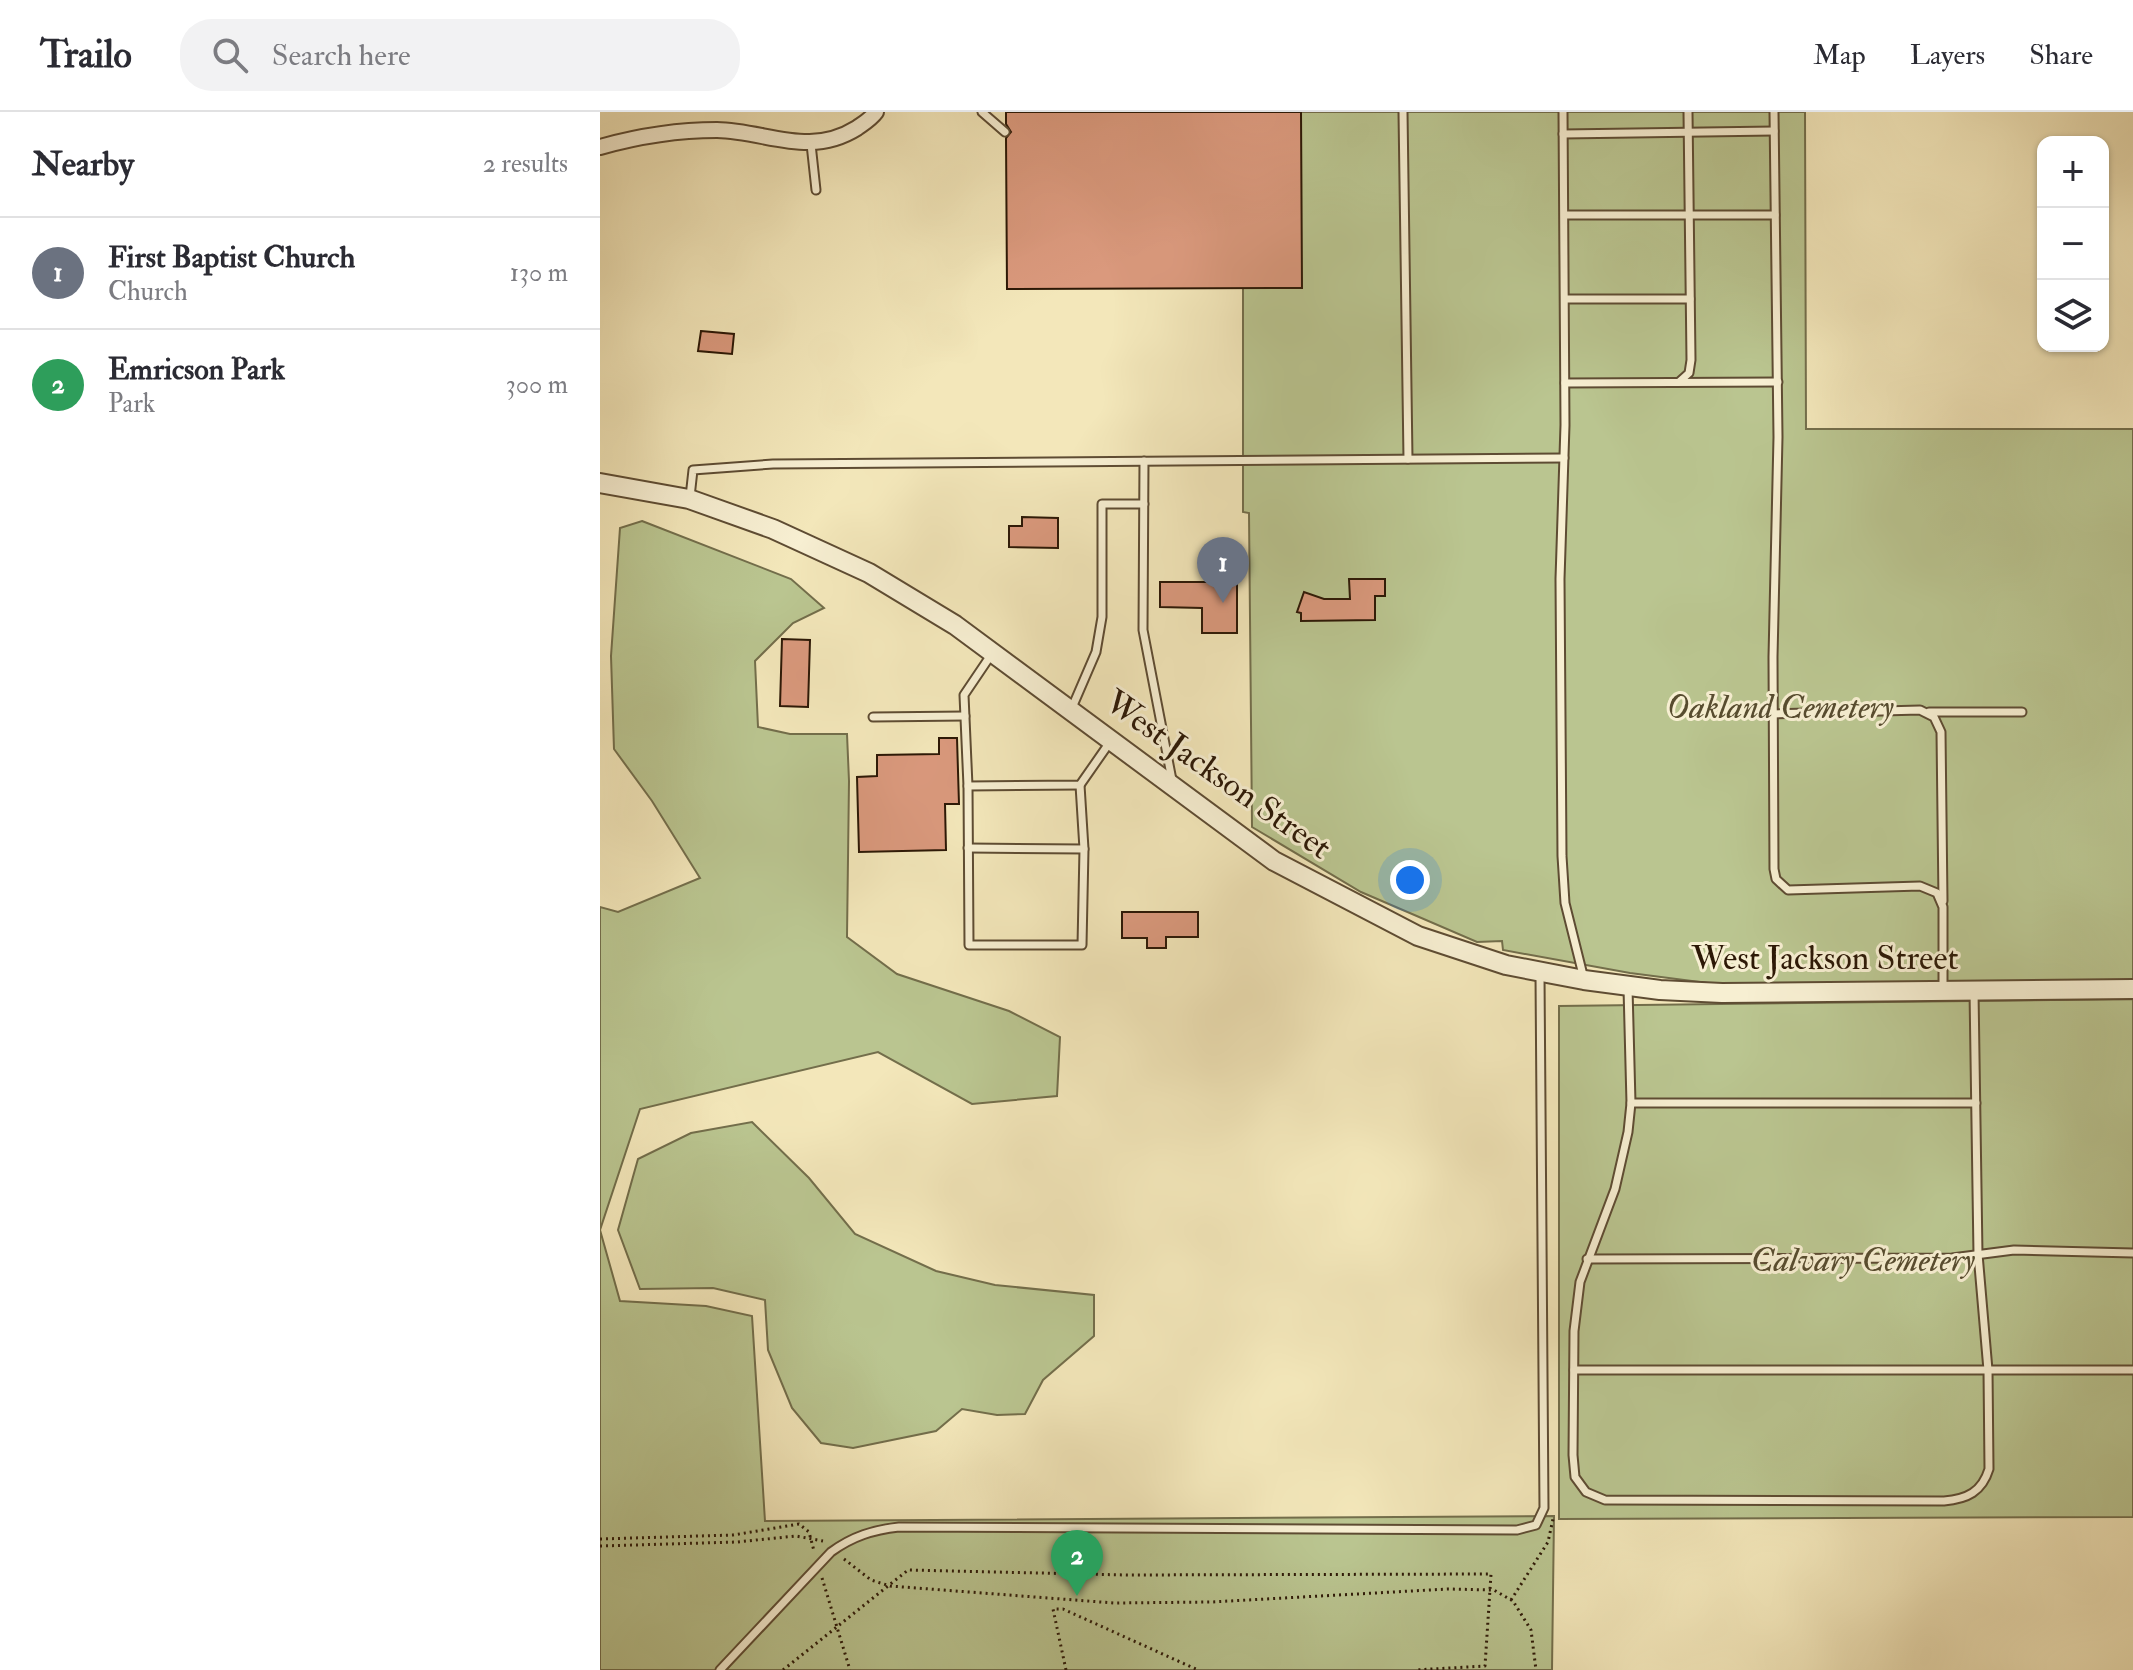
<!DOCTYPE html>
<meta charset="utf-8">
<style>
body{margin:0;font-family:"IM FELL Double Pica",serif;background:#f2f2f3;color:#2b2b33}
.controls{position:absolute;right:24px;top:24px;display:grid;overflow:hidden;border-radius:16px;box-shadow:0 2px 6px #0004}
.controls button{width:72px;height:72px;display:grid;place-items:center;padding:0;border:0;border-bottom:2px solid #e1e1e2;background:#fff;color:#2b2b33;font:40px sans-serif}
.you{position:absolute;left:810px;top:768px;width:28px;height:28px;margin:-20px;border:6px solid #fff;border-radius:50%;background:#1a73e8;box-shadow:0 0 0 12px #1a73e833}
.badge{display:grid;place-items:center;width:52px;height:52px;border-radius:50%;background:#2563eb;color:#fff;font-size:26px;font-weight:700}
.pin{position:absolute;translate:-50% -66px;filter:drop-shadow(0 2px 4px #0008)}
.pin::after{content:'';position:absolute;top:42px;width:28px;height:24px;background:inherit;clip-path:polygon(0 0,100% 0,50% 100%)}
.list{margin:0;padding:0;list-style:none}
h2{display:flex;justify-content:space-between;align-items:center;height:104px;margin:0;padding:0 32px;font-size:34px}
h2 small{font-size:26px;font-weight:400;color:#7c7c81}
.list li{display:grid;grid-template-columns:52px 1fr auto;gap:24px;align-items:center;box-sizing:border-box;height:112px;padding:0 32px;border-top:2px solid #e1e1e2}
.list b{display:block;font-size:30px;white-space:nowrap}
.list p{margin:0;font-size:26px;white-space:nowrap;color:#7c7c81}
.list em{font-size:26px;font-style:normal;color:#7c7c81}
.icon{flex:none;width:44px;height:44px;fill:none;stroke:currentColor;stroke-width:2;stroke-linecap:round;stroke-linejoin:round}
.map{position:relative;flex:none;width:1533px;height:1558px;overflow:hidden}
header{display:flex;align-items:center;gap:48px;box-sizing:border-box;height:112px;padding:0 40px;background:#fff;border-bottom:2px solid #e1e1e2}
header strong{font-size:38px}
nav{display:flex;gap:44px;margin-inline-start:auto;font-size:28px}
.search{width:560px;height:72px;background:#f2f2f3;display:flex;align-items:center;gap:20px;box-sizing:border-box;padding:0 28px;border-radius:32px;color:#7c7c81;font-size:30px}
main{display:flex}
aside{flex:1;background:#fff}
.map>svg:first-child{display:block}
</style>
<header>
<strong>Trailo</strong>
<div class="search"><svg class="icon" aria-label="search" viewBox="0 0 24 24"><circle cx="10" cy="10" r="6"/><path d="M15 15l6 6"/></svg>Search here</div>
<nav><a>Map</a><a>Layers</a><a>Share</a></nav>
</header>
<main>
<aside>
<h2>Nearby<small>2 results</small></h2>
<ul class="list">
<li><span class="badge" style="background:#6b7280">1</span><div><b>First Baptist Church</b><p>Church</p></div><em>130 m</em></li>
<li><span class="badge" style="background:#2e9e5b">2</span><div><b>Emricson Park</b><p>Park</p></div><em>300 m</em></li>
</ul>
</aside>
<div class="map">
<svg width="1533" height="1558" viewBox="0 0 1533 1558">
<rect width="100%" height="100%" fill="#f3e7ba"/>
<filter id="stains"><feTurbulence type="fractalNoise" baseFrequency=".0025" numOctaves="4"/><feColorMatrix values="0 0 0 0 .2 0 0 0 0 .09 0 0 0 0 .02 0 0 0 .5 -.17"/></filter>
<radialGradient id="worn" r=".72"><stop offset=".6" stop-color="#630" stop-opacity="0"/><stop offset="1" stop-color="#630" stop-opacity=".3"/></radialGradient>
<!-- green -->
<g fill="#bac590" stroke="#736e4b" stroke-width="2">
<polygon points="643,0 1205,0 1206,317 1533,317 1533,868 1123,873 1030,861 903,838 902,829 877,830 761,780 652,715 649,401 643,400"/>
<polygon points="42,409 191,467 224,496 193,511 155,549 158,615 190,622 247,622 249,669 247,825 297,862 409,899 460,925 457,984 372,992 278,940 40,997 0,1118 20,1189 106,1194 152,1204 165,1409 954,1404 952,1558 0,1558 0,795 18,800 100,766 52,689 14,637 11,544 20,416"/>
<polygon points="1533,887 1533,1405 959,1407 959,894"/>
<polygon points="152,1010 209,1066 255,1122 336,1159 395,1173 494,1183 494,1224 443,1268 425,1302 397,1303 362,1297 336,1319 253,1336 221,1331 192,1296 168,1238 165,1188 113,1176 40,1177 18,1118 38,1047 91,1021"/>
</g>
<!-- building -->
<g fill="#da997d" stroke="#2c1806" stroke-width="2">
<polygon points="406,0 701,0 702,176 407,177 406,26 411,20 406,12"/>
<polygon points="101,219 134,222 132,242 98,239"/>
<polygon points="422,405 458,406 458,436 409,435 409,414 422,414"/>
<polygon points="749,467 785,467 785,484 775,484 775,508 701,509 701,501 697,500 704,480 724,487 750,487"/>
<polygon points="560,470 637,470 637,521 602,521 602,496 560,495"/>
<polygon points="182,527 210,528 208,595 180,594"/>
<polygon points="339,626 357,626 359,692 345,692 346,738 259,740 257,665 277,664 277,643 339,642"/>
<polygon points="522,800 598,800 598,825 566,825 566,836 547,836 547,826 522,826"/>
</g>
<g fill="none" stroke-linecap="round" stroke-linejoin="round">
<!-- service casing -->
<g stroke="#5e4c33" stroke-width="11">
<g id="service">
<polyline points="382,0 405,20"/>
<polyline points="803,0 808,347"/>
<polyline points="963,0 965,313 960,467 962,744 965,791 984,867"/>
<polyline points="1174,0 1178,325 1173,545 1174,757 1176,767 1188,778 1320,774 1337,781 1343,795 1343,877"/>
<polyline points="963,22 1174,19"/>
<polyline points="211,32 216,78"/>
<polyline points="965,103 1175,103"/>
<polyline points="965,187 1090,187"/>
<polyline points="1079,270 1089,261 1091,248 1088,0"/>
<polyline points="965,271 1178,270"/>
<polyline points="544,349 543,518 572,668"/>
<polyline points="90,385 93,358 173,352 964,346"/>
<polyline points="391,543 364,583 368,674 480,673 510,630"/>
<polyline points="471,598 496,540 502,505 502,392 544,392"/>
<polyline points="1329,600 1422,600"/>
<polyline points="1173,602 1320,598 1334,605 1341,620 1343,789"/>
<polyline points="273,605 365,604"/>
<polyline points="368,674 369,833 482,833 484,737 480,673"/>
<polyline points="368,736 484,737"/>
<path d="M1028,876L1031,991L1028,1020L1015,1077L980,1170L974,1219L973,1343L975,1365L986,1380L1005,1388L1344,1389C1367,1387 1382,1380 1389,1357L1388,1258L1378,1142L1374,879"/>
<polyline points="1031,991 1376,991"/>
<polyline points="987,1147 1352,1146 1414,1138 1533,1141"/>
<polyline points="974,1258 1533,1258"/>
<path d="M120,1558L231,1440C253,1424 273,1418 299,1415L917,1418L936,1413L944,1396L940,863"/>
</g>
</g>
<!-- minor casing -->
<g stroke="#5e4c33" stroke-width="18">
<path id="minor" d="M0,35C39,24 77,18 117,18C167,19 209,46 257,16C264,11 271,7 276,0"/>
</g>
<!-- tertiary casing -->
<g stroke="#5e4c33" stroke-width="22">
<polyline id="tertiary" points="0,371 89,387 173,417 269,461 355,513 674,749 818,824 906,853 984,868 1060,878 1122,881 1533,877"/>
</g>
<!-- path -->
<g stroke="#2c1806" stroke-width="3" stroke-dasharray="2 4" stroke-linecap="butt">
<polyline points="0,1427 133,1423 199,1412 209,1420 214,1439"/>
<polyline points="0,1434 137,1430 196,1424 223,1429"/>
<polyline points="244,1447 271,1468 290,1474 514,1491 611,1490 848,1477 894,1478 913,1489 931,1518 936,1558"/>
<polyline points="222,1466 250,1558"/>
<polyline points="911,1488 948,1430 953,1407"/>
<polyline points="183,1558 308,1458 526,1463 891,1462 885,1554 815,1558"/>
<polyline points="466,1558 453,1497 463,1497 598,1558"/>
</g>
<!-- service -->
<use href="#service" stroke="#f7efd2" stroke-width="7"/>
<!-- minor -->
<use href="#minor" stroke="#f7efd2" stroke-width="14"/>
<!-- tertiary -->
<use href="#tertiary" stroke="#f7efd2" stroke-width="18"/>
</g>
<g text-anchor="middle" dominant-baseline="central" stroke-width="6" stroke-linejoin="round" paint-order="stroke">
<!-- park labels -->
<g font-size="34" font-style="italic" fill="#574c2f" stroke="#f7efd2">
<text x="1180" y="595">Oakland Cemetery</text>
<text x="1263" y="1148">Calvary Cemetery</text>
</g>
<!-- street labels -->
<g font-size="34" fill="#2c1806" stroke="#f7efd2">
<text transform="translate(618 663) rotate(35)">West Jackson Street</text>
<text x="1225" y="846">West Jackson Street</text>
</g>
</g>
<rect width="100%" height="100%" filter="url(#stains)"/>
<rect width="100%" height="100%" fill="url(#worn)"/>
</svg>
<div class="controls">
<button>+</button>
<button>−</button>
<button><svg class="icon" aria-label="layers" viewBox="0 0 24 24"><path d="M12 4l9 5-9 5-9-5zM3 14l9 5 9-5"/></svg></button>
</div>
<div class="you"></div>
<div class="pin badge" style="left:623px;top:491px;background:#6b7280">1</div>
<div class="pin badge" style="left:477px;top:1484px;background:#2e9e5b">2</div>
</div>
</main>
